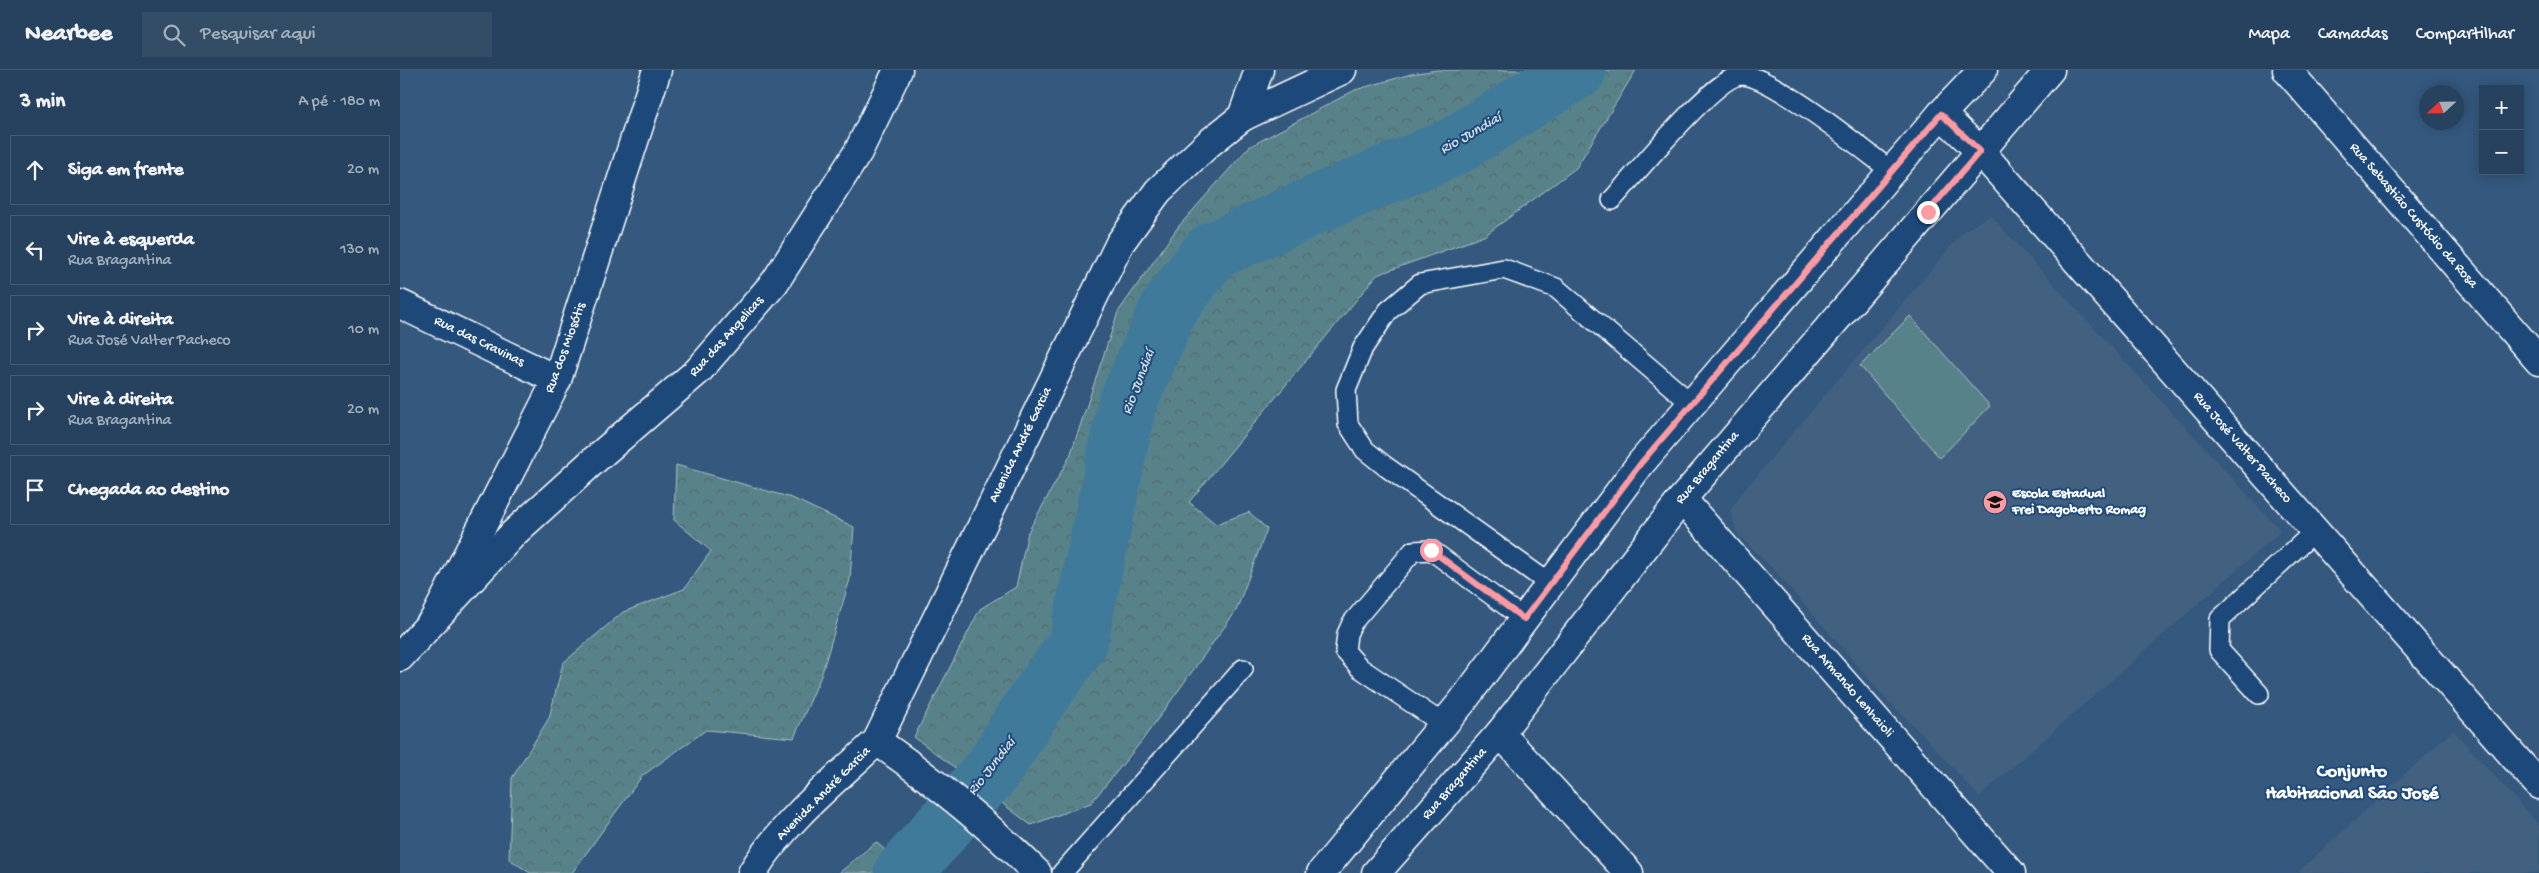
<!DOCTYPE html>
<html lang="pt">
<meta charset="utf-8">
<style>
body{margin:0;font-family:"Gochi Hand",sans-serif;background:#334d67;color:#f1f3f6}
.controls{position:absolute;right:15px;top:15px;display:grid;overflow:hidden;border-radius:0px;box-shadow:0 2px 12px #0003}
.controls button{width:45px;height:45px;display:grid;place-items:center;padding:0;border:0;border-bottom:1px solid #435b73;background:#27425e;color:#f1f3f6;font:25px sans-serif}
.compass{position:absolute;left:2019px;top:15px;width:45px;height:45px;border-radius:50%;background:#27425e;box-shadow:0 2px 12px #0003;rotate:248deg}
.stop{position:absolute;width:15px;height:15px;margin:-11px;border:4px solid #ff9aa2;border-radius:50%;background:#fff}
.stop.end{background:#ff9aa2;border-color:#fff;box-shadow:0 1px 5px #0008}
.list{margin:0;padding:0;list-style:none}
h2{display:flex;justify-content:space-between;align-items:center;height:65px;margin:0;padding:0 20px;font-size:21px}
h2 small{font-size:16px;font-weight:400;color:#a4b0bc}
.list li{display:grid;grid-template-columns:32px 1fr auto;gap:15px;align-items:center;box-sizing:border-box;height:70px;margin:0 10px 10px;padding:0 10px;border:1px solid #435b73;border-radius:0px}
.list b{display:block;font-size:19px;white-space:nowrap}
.list p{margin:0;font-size:16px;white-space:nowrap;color:#a4b0bc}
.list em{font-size:16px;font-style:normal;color:#a4b0bc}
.icon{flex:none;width:28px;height:28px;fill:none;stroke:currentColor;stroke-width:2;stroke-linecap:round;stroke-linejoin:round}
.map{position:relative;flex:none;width:2139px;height:803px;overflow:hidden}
header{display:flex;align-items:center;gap:30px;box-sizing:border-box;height:70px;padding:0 25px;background:#27425e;border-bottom:1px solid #435b73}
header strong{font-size:24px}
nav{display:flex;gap:28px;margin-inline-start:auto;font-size:18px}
.search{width:350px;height:45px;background:#334d67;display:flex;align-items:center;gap:12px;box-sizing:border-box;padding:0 18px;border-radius:0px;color:#a4b0bc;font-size:19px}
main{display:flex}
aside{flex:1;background:#27425e}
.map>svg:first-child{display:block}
</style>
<header>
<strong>Nearbee</strong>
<div class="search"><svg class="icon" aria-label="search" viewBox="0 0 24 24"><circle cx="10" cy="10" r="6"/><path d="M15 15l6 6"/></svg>Pesquisar aqui</div>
<nav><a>Mapa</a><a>Camadas</a><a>Compartilhar</a></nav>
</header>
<main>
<aside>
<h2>3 min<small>A pé · 180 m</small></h2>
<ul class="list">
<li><svg class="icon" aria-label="ahead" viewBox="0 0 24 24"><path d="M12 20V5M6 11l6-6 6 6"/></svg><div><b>Siga em frente</b></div><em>20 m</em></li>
<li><svg class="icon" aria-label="left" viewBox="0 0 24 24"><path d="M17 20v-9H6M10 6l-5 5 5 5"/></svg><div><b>Vire à esquerda</b><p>Rua Bragantina</p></div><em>130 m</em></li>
<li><svg class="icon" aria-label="right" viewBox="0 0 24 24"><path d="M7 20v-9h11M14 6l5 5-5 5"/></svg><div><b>Vire à direita</b><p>Rua José Valter Pacheco</p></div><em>10 m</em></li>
<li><svg class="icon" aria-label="right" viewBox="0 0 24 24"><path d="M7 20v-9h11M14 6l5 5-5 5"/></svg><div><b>Vire à direita</b><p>Rua Bragantina</p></div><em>20 m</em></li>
<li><svg class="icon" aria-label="arrive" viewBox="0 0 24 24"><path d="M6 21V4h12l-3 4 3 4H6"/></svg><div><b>Chegada ao destino</b></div></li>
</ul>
</aside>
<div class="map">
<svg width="2139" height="803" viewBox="0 0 2139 803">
<defs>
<pattern id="forest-crowns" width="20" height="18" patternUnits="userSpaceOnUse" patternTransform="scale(1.25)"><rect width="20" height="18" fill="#598289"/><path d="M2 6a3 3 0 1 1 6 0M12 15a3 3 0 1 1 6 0" fill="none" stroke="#536a6e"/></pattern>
</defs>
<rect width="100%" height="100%" fill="#34587e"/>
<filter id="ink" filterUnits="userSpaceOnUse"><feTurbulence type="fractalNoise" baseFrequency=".02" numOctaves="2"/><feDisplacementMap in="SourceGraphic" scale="10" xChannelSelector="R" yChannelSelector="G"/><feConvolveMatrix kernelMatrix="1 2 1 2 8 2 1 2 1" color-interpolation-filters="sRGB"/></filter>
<g filter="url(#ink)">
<!-- built -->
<g fill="#436180">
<polygon points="1590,145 1881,461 1579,727 1524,666 1490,633 1375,501 1338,465 1330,441 1342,423 1564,161"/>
<polygon points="2053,660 2139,755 2139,803 1901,803 1899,801"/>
</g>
<!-- grass -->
<polygon fill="#598289" stroke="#acc0c4" points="1510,246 1590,336 1540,388 1460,296"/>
<!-- forest -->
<g fill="url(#forest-crowns)" stroke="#acc0c4">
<polygon points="1037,0 1236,0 1176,98 1084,166 977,205 789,432 816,454 849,442 867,459 836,541 741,672 691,733 631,755 514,667 580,539 616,517 628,462 670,386 718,242 778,157 849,77 955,20 1011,4"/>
<polygon points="276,395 392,428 454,457 450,509 421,606 394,668 306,660 242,706 172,803 130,803 109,789 112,708 149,648 163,593 223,542 284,519 311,481 274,450"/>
<polygon points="476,772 511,803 439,803"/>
</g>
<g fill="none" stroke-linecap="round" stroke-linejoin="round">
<!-- river -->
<polyline stroke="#417a9b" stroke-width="59" points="503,803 594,698 631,639 678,573 727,334 769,238 811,182 917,134 1053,77 1177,0"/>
<!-- lane casing -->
<g stroke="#fff" stroke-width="22">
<g id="lane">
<path d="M1212,130C1233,107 1316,5 1342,5C1373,6 1464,80 1491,101"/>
<polyline points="1150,514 985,396 965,380 948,354 946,320 963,278 988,241 1020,214 1104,199 1156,218 1292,334"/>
<polyline points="1859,624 1819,580 1820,549 1915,461"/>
<polyline points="1043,654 960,598 945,581 947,564 952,553 1013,481 1031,480 1124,549"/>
<polyline points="662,803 843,599"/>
</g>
</g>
<!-- street casing -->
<g stroke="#fff" stroke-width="31">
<g id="street">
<polyline points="1887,0 2139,291"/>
<polyline points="1541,44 1580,81 2139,715"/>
<polyline points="842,47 942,0"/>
<polyline points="842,47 859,0"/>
<polyline points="0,234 157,310"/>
<polyline points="1282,429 1611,803"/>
<polyline points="34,550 114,463 191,393 299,300 375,212 458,82 498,0"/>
<polyline points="0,587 34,550 157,310 257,0"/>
<polyline points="1100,663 1229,803"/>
</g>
</g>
<!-- secondary casing -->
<g stroke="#fff" stroke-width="31">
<g id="secondary">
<path d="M477,671C534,711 588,754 637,803"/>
<path d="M352,803C381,754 435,710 477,671L720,173L758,121L808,74L842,47"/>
<polyline points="921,803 1062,632 1241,393 1541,44 1583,0"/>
<polyline points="976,803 1100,663 1282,429 1650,0"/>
</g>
</g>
<!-- lane -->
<use href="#lane" stroke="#1f4a7a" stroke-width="19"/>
<!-- street -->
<use href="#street" stroke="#1f4a7a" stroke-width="28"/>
<!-- secondary -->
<use href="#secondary" stroke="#1f4a7a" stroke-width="28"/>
</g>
</g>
<g fill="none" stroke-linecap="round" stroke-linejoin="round" filter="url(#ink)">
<!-- route -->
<polyline stroke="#ff9aa2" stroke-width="6" points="1031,480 1124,549 1241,393 1541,44 1580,81 1528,142"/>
</g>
<!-- icons -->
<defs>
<g id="school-disc" transform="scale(1.25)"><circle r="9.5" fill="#ff9aa2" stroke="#1f4a7a"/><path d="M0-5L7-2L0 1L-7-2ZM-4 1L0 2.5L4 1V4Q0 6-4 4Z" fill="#111"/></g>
</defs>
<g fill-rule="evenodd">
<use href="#school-disc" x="1595" y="432"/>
</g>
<g text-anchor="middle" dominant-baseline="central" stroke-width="4" stroke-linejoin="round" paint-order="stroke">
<!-- street labels -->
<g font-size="14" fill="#fff" stroke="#1f4a7a">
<text transform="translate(2013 146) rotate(49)">Rua Sebastião Custódio da Rosa</text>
<text transform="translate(327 267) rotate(-48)">Rua das Angelicas</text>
<text transform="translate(79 272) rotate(26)">Rua das Cravinas</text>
<text transform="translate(166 278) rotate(-70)">Rua dos Miosótis</text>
<text transform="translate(621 375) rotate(-64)">Avenida André Garcia</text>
<text transform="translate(1842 378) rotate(49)">Rua José Valter Pacheco</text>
<text transform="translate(1308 398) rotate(-50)">Rua Bragantina</text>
<text transform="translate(1447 616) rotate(49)">Rua Armando Lenhaioli</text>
<text transform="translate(1055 714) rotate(-49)">Rua Bragantina</text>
<text transform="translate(424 724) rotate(-45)">Avenida André Garcia</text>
</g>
<!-- poi labels -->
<g font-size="14" font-weight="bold" fill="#fff" stroke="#1f4a7a" text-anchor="start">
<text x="1612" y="424">Escola Estadual<tspan x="1612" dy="16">Frei Dagoberto Romag</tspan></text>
</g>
<!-- water labels -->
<g font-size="15" font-style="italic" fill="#d0dee6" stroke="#1f4a7a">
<text transform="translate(1071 64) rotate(-30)">Rio Jundiaí</text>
<text transform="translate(739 312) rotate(-69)">Rio Jundiaí</text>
<text transform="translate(592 697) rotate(-52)">Rio Jundiaí</text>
</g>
<!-- district labels -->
<g font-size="19" font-weight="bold" fill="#fff" stroke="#1f4a7a">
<text x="1952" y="702">Conjunto<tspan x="1952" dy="22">Habitacional São José</tspan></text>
</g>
</g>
</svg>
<div class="controls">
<button>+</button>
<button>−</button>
</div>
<svg class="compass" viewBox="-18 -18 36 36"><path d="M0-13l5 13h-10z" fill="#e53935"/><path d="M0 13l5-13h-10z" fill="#a4b0bc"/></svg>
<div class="stop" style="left:1031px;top:480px"></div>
<div class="stop end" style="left:1528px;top:142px"></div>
</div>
</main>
